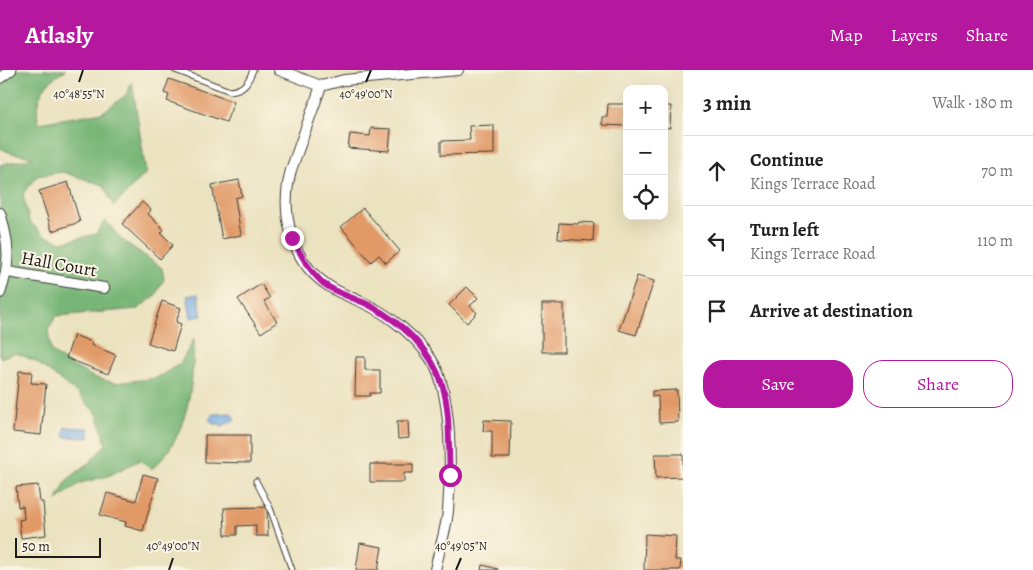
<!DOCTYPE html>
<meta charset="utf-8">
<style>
body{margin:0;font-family:Alegreya,serif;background:#f2f2f2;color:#222}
.controls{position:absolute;right:15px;top:15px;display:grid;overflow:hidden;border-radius:10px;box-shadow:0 5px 20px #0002}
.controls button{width:45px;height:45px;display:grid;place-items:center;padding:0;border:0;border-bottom:1px solid #e0e0e0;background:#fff;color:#222;font:25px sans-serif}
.scale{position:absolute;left:15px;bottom:12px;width:86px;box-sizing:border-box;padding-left:5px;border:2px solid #1c1c1c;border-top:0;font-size:14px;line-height:18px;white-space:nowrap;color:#1c1c1c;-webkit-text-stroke:4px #fcf5e5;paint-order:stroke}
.stop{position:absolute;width:15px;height:15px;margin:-11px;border:4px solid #b5179e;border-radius:50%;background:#fff}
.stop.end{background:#b5179e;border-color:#fff;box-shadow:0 1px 5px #0008}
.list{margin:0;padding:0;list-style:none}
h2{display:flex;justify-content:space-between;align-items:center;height:65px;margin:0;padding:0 20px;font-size:21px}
h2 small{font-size:16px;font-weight:400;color:#767676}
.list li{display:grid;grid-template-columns:32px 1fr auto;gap:15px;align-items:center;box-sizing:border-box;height:70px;padding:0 20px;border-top:1px solid #e0e0e0}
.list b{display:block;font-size:19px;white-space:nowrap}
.list p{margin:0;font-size:16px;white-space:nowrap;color:#767676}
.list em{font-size:16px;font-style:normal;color:#767676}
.actions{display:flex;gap:10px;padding:15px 20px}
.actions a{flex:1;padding:11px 0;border:1px solid #b5179e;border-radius:20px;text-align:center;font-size:18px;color:#b5179e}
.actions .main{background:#b5179e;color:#fff}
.icon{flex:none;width:28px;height:28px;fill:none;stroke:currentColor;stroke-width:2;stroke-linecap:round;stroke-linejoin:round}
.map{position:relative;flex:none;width:683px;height:500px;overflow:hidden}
header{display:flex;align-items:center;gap:30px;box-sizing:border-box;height:70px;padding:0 25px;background:#b5179e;color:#fff}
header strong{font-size:24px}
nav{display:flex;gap:28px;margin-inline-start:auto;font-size:18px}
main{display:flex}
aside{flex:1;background:#fff}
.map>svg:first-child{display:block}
</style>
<header>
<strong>Atlasly</strong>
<nav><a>Map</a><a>Layers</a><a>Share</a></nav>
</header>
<main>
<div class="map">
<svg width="683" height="500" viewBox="0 0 683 500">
<rect width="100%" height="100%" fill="#fcf5e5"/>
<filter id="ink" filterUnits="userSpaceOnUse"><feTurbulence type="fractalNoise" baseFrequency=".02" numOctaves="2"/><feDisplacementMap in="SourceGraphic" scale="10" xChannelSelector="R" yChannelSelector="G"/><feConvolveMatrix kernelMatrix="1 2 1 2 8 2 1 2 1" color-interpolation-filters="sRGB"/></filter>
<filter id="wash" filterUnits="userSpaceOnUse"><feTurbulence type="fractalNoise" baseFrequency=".0096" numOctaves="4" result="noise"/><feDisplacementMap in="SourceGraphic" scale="20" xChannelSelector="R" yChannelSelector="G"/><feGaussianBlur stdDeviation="1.12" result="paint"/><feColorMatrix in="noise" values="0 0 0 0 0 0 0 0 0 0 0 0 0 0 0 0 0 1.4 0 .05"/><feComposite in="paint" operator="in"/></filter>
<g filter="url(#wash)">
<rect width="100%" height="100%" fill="#ebe2bf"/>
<!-- forest -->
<path fill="#78b677" stroke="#4a694a" d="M0,0H66C44,13 33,28 39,53L103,42L126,25L132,12L146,103L114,136L103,115L62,102L37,106L23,124L29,151L45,166L62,172L96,164L105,150L121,169L162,198L164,209L155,226L138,239L56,246L48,260L51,281L68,294L93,307L115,313L156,308L180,294L194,269C193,315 189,367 152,399L140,390L108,406L80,413L57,430L67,410L90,392L106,374L97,344L77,323L35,291L16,283L0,288V95C11,91 22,92 33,87L11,83L0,78Z"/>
<!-- water -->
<g fill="#71a9e0" stroke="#46627e">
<polygon points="198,224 202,246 191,248 187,226"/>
<polygon points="231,343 235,349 230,353 225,354 222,358 220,354 213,354 209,350 213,344"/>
<polygon points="65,357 89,358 89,368 64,367"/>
</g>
<g id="blocks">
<!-- building -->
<g fill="#e19966">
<polygon points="169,9 234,32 226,52 167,31 169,25 164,23"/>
<polygon points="608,34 627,34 627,56 602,55 602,47 607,47"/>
<polygon points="664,36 671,36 670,58 664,57"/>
<polygon points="494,55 494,84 441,85 441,71 470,70 469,56"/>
<polygon points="371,58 391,59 389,81 348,78 350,64 370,66"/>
<polygon points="239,110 242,126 235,128 241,165 222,169 212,115"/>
<polygon points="68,112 80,152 52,161 39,121"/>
<polygon points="142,132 151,140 148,144 164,160 161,163 173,175 160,189 122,154"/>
<polygon points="363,138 400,181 386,193 379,185 371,192 341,157"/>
<polygon points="579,152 594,153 593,171 558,169 559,153 578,154"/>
<polygon points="637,206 654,211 636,265 619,260"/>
<polygon points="261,214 270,228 264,231 277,252 261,263 238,229"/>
<polygon points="467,217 478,228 470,236 477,243 467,253 449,235"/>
<polygon points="162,231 181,238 176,252 181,254 173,281 148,273"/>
<rect x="542" y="234" width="22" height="48"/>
<polygon points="74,265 92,272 91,275 116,285 108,304 66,288"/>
<polygon points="356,287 365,287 365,300 380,300 380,323 370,323 370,326 355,326"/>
<polygon points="19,301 32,302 31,313 46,314 41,365 13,362"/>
<polygon points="677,320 678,352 659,353 658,326 652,327 652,321"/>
<polygon points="484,350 511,351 510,388 492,388 492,361 483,361"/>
<polygon points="397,351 408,351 409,368 398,369"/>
<polygon points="205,365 250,365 250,393 205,392"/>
<polygon points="655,384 683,384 683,407 656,408"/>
<polygon points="370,394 413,394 413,403 404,403 404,412 370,412"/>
<polygon points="143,404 158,408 143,461 125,456 126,452 100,445 107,423 136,431"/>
<polygon points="38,415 40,432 43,432 46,465 21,468 19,450 24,449 23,436 18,437 16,417"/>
<polygon points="267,437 268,466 256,466 256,455 237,456 237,465 225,465 224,438"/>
<polygon points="645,464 676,466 675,490 681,490 680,500 644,500"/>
<polygon points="360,473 382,477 378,500 356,500"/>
<polygon points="482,495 498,499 498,500 481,500"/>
</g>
</g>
</g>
<g filter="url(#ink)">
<use href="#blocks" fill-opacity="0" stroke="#3b3a34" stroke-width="1"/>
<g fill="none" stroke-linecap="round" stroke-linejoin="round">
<!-- service casing -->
<g stroke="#3b3a34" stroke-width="7">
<g id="service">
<path d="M175,0L230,21C245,19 248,12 253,0"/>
<polyline points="256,411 270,438 292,500"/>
</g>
</g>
<!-- minor casing -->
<g stroke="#3b3a34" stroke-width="12">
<g id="minor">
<polyline points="279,0 321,16 344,10 458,0"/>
<polyline points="0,8 11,0"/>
<path d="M321,16L291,100C280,141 290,190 327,215C340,224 354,228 368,235C392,247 416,267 431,289C453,322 451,401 448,441C446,460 439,481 435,500"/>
<path d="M0,143C9,173 11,193 0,223"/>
<polyline points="8,202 104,218"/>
</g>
</g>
<!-- service -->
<use href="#service" stroke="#fff" stroke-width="5"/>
<!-- minor -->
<use href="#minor" stroke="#fff" stroke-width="10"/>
</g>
</g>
<g fill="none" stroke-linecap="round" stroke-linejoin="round" filter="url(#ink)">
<!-- route -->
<path stroke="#b5179e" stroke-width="6" d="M292,168C301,185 309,201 324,214C338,224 354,228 369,235C401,252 431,279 442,314C451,342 448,376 450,405"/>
</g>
<!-- ticks -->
<path fill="none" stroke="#1c1c1c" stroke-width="2" d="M79,12L83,0M366,12L371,0M169,500L173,488M456,500L461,488"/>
<g text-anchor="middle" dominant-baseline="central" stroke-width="4" stroke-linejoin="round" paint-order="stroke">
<!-- street labels -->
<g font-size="18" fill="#1c1c1c" stroke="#fcf5e5">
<text transform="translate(59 194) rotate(10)">Hall Court</text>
</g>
</g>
<g font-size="12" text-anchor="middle" fill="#1c1c1c" stroke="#fcf5e5" stroke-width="4" stroke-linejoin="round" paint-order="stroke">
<text x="79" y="28">40°48'55"N</text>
<text x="366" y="28">40°49'00"N</text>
<text x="173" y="480">40°49'00"N</text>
<text x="461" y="480">40°49'05"N</text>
</g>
</svg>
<div class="controls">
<button>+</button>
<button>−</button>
<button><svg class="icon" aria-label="locate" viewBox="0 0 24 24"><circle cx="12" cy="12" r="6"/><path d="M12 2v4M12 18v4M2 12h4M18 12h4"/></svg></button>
</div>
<div class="scale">50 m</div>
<div class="stop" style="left:450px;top:405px"></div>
<div class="stop end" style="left:292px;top:168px"></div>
</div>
<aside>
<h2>3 min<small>Walk · 180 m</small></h2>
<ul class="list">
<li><svg class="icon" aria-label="ahead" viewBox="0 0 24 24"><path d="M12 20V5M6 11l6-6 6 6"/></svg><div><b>Continue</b><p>Kings Terrace Road</p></div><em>70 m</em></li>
<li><svg class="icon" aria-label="left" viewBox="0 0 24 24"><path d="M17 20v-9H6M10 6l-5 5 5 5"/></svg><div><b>Turn left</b><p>Kings Terrace Road</p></div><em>110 m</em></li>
<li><svg class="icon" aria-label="arrive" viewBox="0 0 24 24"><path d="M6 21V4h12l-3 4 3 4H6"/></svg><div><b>Arrive at destination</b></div></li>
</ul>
<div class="actions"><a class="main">Save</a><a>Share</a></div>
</aside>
</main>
